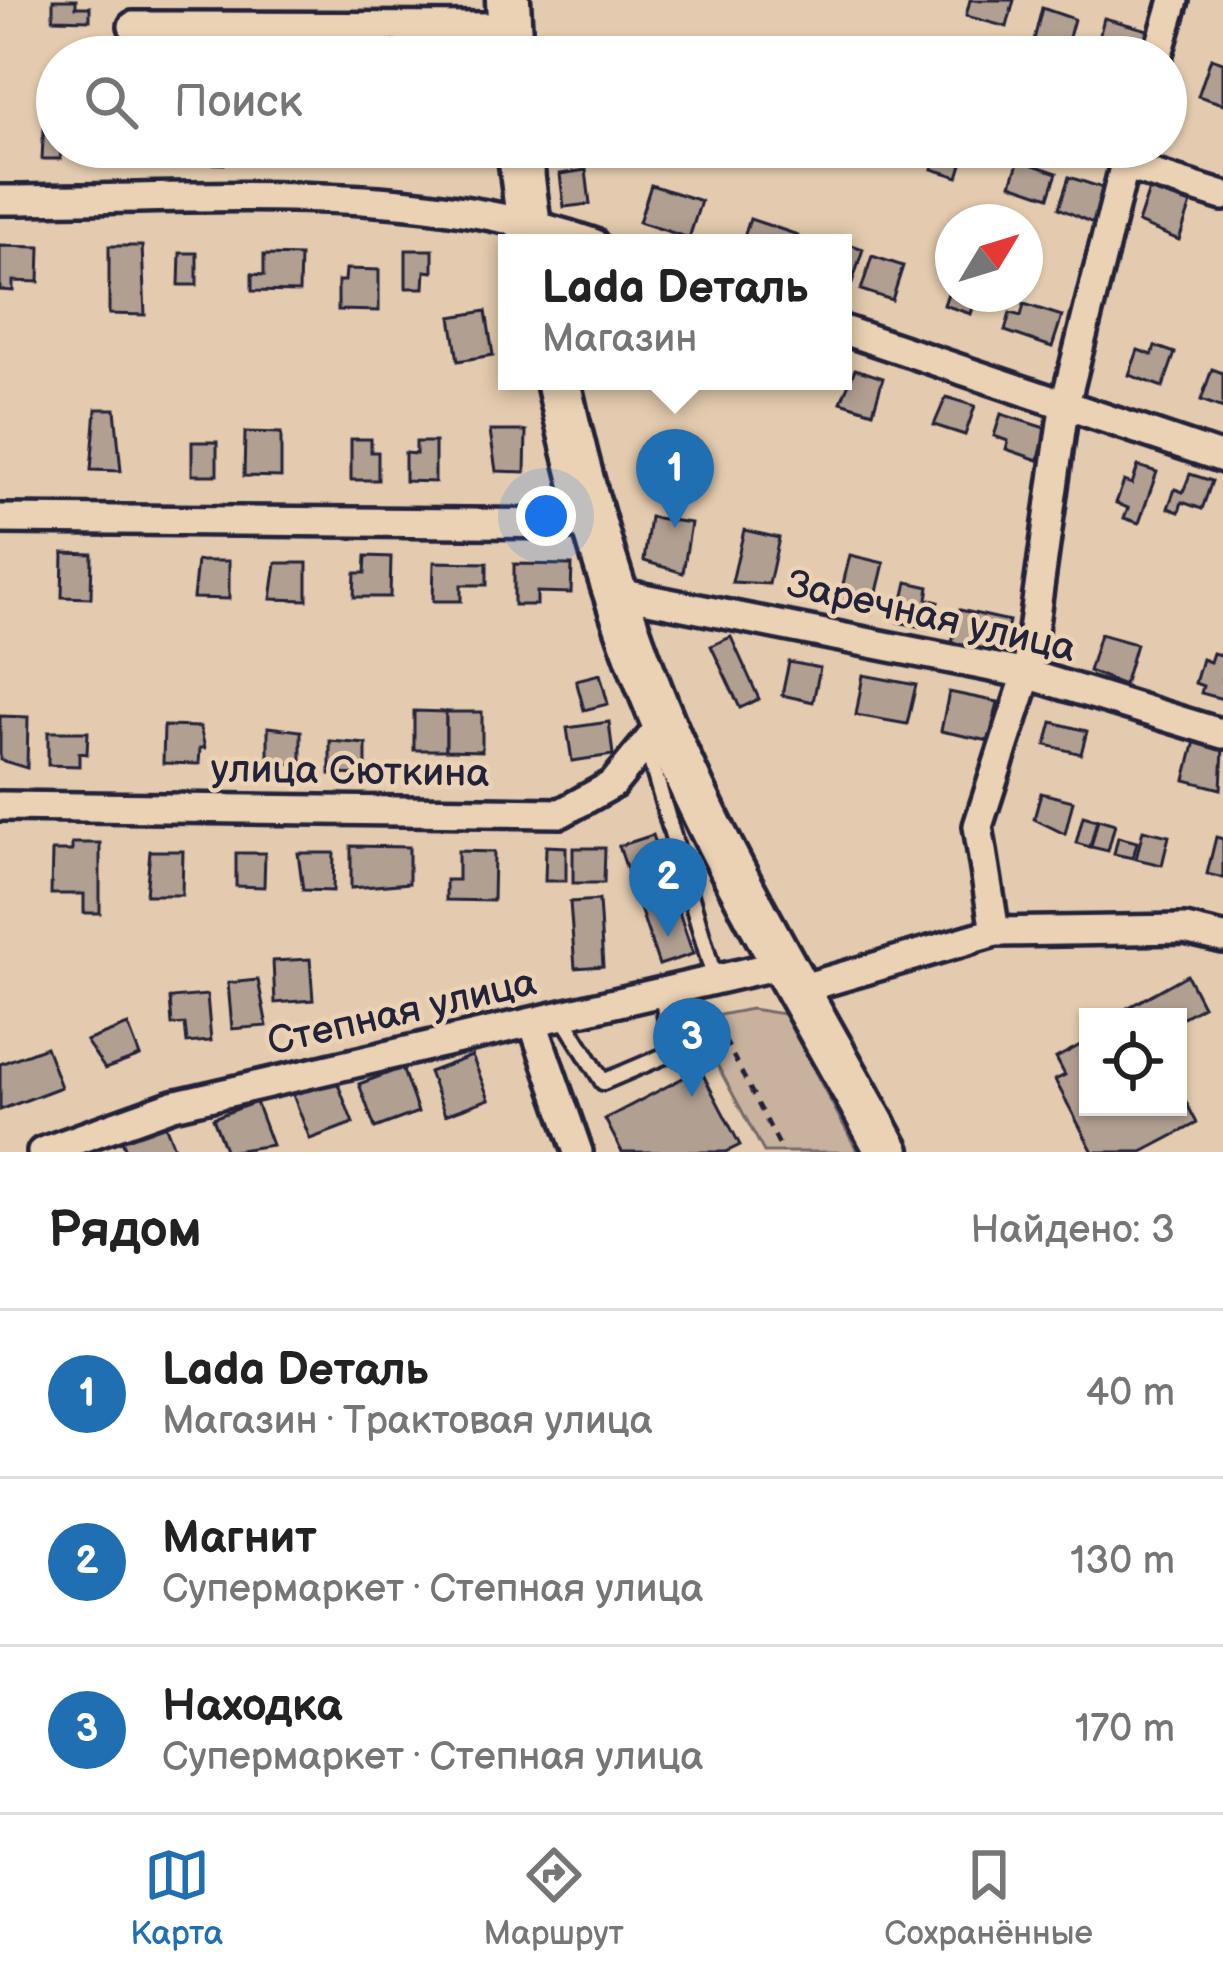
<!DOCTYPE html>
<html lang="ru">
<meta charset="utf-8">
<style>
body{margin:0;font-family:"Balsamiq Sans",sans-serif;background:#f2f2f2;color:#222}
.controls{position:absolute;right:36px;bottom:36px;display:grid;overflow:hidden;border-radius:0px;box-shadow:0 3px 9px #0004}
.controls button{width:108px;height:108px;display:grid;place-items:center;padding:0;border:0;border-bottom:3px solid #e0e0e0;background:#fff;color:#222;font:60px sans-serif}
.compass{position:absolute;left:935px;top:204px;width:108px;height:108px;border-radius:50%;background:#fff;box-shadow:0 3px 9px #0004;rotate:52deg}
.you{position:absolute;left:546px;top:516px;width:42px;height:42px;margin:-30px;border:9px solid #fff;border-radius:50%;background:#1a73e8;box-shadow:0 0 0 18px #1a73e833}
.badge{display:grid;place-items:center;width:78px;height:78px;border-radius:50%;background:#1f6fb2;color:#fff;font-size:39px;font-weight:700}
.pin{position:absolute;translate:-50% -99px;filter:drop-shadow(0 3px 6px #0008)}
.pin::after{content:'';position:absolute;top:63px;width:42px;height:36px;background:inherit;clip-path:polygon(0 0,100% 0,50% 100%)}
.popup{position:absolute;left:498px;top:234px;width:354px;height:156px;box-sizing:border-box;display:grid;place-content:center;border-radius:0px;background:#fff;filter:drop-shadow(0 3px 9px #0005);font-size:39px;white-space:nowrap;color:#767676}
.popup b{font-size:45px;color:#222}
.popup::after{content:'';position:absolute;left:50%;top:100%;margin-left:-24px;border:24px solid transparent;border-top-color:#fff}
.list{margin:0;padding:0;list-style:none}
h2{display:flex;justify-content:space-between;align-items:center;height:156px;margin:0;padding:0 48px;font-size:51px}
h2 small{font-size:39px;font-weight:400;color:#767676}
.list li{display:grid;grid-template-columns:78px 1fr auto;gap:36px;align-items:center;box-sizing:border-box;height:168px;padding:0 48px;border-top:3px solid #e0e0e0}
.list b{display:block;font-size:45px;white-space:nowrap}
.list p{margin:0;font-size:39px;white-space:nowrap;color:#767676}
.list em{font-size:39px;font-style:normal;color:#767676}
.icon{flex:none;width:66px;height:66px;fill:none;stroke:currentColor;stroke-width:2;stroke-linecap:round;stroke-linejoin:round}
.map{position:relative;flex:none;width:1223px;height:1152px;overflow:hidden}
.search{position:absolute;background:#fff;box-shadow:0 3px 9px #0004;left:36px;right:36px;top:36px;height:132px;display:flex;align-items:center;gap:30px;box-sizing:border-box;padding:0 42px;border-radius:66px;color:#767676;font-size:45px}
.sheet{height:660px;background:#fff}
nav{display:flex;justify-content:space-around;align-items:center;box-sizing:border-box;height:168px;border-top:3px solid #e0e0e0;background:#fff;font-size:33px;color:#767676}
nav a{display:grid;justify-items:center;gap:6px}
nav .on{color:#1f6fb2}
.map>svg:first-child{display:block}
</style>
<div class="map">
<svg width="1223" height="1152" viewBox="0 0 1223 1152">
<rect width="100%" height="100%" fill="#e4cbaf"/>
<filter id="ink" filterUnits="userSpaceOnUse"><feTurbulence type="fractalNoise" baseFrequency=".00833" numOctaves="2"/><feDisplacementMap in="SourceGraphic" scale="24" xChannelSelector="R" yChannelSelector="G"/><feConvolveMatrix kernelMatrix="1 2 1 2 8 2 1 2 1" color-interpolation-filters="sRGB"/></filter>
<g filter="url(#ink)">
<!-- green -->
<polygon fill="#c8b29e" stroke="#756a6c" stroke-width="3" points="751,1009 784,1014 858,1152 764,1152 693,1020"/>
<!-- building -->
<g fill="#b19f91" stroke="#22223b" stroke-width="3">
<polygon points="53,0 76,0 76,7 90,7 90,20 53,19"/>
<polygon points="970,0 1014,0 1007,27 966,16"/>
<polygon points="1042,8 1074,19 1065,52 1033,44"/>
<polygon points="1104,18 1152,31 1145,57 1094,57"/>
<polygon points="466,38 466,57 445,57 445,39"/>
<polygon points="318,41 344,42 344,57 317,57"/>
<polygon points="1211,58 1223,62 1223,104 1198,96"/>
<polygon points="44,120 57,121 61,159 42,159"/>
<polygon points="96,147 149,147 120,148 119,160 95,159"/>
<polygon points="203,147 225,147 224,164 202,163"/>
<polygon points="347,147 383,147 383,155 347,153"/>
<polygon points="860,147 889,147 883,164 857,156"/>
<polygon points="939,147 967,149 958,177 932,169"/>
<polygon points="1019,160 1057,173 1049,197 1011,184"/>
<polygon points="586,170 590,204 564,207 560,174"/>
<polygon points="1069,177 1106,189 1095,224 1059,208"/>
<polygon points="651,185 701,201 689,238 639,222"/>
<polygon points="1149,190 1191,204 1179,240 1138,223"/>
<polygon points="750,219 798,235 796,243 742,243"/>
<polygon points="832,238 863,249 852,283 843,280 843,243 831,243"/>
<polygon points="0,246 40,247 39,282 13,281 13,291 0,290"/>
<polygon points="109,246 142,246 145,315 109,314"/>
<polygon points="406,250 433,250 433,272 425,271 424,288 406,288"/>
<polygon points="180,253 197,253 197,285 179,285"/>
<polygon points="264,255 300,256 299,292 252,291 252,274 264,275"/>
<polygon points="872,256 903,266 892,300 861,290"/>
<polygon points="346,269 379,270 379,311 338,310 338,281 345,281"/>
<polygon points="953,278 953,294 977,294 971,314 944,305"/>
<polygon points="1024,304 1062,316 1052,347 1005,331 1010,313 1021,316"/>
<polygon points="486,311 493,355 458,361 451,317"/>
<polygon points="1155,346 1175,353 1163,387 1129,375 1138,350 1152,355"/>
<polygon points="855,369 883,378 873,412 841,402"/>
<polygon points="1212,369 1223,373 1223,408 1201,400"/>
<polygon points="946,397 975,406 965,435 934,425"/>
<polygon points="96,409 115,409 121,471 91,470"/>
<polygon points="1001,414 1048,429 1038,460 1006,449 1008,441 994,436"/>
<polygon points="490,431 526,431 525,472 496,471"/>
<polygon points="245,432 281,433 281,477 244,476"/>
<polygon points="351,439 371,439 371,452 378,452 378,480 351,480"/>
<rect x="192" y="442" width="25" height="33"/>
<polygon points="416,442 435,442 435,482 405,481 405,453 416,454"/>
<polygon points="1138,466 1157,472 1139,523 1124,518 1128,508 1116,503 1124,481 1132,484"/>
<polygon points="1190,474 1212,481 1202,509 1182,502 1179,512 1168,508 1175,489 1183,492"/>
<polygon points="650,517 691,523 683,573 644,561"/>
<polygon points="744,530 779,538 769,584 732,582"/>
<polygon points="63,553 92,554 91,598 62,597"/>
<polygon points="850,555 884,563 872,613 838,605"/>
<polygon points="366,556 391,557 390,597 354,597 355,573 365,573"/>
<polygon points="197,561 229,561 229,599 193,598"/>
<polygon points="434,562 487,563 487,585 461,585 461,601 433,601"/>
<polygon points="276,563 307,563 307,600 271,599"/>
<polygon points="514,564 572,565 571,593 537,592 537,605 514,605"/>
<polygon points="907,582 929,587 927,599 938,602 926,628 898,622"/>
<polygon points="960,610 1009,621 1005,639 995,636 992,650 951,646"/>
<polygon points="1100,634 1136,644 1124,685 1089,671"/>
<polygon points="731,637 759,699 740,708 711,646"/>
<polygon points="1213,653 1223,656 1223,699 1201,693 1203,686 1195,683 1202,659 1210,662"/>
<polygon points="789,662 820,668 813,702 782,695"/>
<polygon points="600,674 608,704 584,710 576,680"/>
<polygon points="863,675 916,685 907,724 856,715"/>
<polygon points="949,692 998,702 989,741 941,731"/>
<polygon points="414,711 446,712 446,750 414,750"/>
<polygon points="446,712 482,712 482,751 446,750"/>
<polygon points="0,716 28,717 27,768 0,760"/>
<polygon points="609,722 613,755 572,761 567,728"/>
<polygon points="1052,722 1087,731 1081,754 1046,745"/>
<polygon points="164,726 200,727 205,748 200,748 199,764 163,763"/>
<polygon points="268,727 301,731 301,764 268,763"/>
<polygon points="48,732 88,732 87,754 79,753 79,766 48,765"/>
<polygon points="330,741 366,744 366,775 330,774"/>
<polygon points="1195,741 1223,748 1221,789 1185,780"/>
<polygon points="1041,793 1073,801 1065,834 1034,819"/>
<polygon points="1083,816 1097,820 1090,847 1076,843"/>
<polygon points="1098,819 1115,824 1108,851 1091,847"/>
<polygon points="1143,830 1169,836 1162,865 1136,859"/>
<polygon points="653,835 693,954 659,965 619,846"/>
<polygon points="1118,837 1137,842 1133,858 1114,854"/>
<polygon points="1216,837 1223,839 1223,878 1207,874"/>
<polygon points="72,843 100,843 100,913 84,913 84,894 51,894 52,851 72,851"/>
<polygon points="351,846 409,847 409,883 351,888"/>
<polygon points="546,846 566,847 566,881 545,881"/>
<polygon points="573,848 605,848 604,883 573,883"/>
<polygon points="150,851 183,851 182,895 146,895"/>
<polygon points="458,851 494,852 493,901 446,900 446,880 458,880"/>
<polygon points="236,853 265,853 264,887 236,886"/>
<polygon points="298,853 334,853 333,891 303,890"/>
<polygon points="599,900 603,966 575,968 570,902"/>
<polygon points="310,959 313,1000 275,1003 273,961"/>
<polygon points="1187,975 1203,1006 1178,1020 1111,1017"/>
<polygon points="258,980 267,1026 232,1029 228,983"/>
<polygon points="207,995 211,1041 187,1043 185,1024 172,1025 170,998"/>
<polygon points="128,1025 140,1056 105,1069 86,1041"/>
<polygon points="1088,1041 1088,1107 1178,1107 1178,1087 1197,1123 1142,1152 1093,1152 1055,1080 1065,1075 1056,1058"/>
<polygon points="46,1047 61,1087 0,1110 0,1064"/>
<polygon points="472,1056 489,1099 445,1115 429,1072"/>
<polygon points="402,1068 418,1112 375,1128 359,1084"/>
<polygon points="700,1069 740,1145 726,1152 622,1152 605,1119"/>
<polygon points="336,1079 353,1123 310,1139 293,1095"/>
<polygon points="256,1102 272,1145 226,1152 213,1118"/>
<polygon points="164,1122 176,1152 127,1152 121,1138"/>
</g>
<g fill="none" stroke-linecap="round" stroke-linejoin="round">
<!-- service casing -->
<g stroke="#22223b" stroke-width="22">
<g id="service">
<polyline points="646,744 715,980"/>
<polyline points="562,1016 603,1082 671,1053 662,992"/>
</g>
</g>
<!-- minor casing -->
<g stroke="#22223b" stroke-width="36">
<g id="minor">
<polyline points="133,26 509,27"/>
<polyline points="1157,57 1174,0"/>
<polyline points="1124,165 1223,196"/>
<path d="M0,200C194,200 407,178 593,243"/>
<polyline points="843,330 1223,458"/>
<polyline points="0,519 596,524"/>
<polyline points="618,593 1027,674 1223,734"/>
<polyline points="0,806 561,813 613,784 663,723"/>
<polyline points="995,932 978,826 1027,674 1064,408 1129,147"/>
<polyline points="800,989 995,932 1185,929 1223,938"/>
<polyline points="533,1023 578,1152"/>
<polyline points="42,1152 173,1105 783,964"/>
</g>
</g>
<!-- primary casing -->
<g stroke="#22223b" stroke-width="51">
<g id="primary">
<polyline points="508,0 511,57"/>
<polyline points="519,147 531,243"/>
<path d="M558,381C583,495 618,614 663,722C724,871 812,1011 888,1152"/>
</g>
</g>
<!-- path -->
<polyline stroke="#22223b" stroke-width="4.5" stroke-dasharray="9 9" stroke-linecap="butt" points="708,1008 783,1152"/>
<!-- service -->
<use href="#service" stroke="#ecd2b4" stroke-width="14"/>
<!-- minor -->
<use href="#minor" stroke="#ecd2b4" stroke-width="27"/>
<!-- primary -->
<use href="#primary" stroke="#ecd2b4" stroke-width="42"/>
</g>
</g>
<g text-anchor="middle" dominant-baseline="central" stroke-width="9" stroke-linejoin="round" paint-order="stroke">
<!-- street labels -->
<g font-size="39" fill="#22223b" stroke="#ecd2b4">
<text transform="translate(931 617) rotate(13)">Заречная улица</text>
<text transform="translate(350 772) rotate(1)">улица Сюткина</text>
<text transform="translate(402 1013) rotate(-13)">Степная улица</text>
</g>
</g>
</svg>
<div class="controls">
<button><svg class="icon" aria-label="locate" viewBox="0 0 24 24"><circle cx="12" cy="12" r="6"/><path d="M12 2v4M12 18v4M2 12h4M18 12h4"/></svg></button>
</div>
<svg class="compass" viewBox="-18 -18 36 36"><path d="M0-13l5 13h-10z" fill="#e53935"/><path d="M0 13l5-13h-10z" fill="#767676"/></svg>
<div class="you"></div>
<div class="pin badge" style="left:675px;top:528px">1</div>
<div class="popup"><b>Lada Dеталь</b>Магазин</div>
<div class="pin badge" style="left:668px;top:937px">2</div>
<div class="pin badge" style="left:692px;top:1097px">3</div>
<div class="search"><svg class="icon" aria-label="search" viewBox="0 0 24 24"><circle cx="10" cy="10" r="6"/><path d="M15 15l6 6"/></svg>Поиск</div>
</div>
<section class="sheet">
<h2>Рядом<small>Найдено: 3</small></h2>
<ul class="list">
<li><span class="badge">1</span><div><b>Lada Dеталь</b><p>Магазин · Трактовая улица</p></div><em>40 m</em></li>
<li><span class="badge">2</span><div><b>Магнит</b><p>Супермаркет · Степная улица</p></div><em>130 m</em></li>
<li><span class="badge">3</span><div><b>Находка</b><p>Супермаркет · Степная улица</p></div><em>170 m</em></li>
</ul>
</section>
<nav>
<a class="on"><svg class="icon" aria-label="map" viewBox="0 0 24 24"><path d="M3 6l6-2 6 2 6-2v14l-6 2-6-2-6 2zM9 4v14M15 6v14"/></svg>Карта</a>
<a><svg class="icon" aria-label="directions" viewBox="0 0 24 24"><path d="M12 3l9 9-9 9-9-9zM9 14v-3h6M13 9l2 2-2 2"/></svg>Маршрут</a>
<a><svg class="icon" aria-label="saved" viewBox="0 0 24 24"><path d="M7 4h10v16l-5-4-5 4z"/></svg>Сохранённые</a>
</nav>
